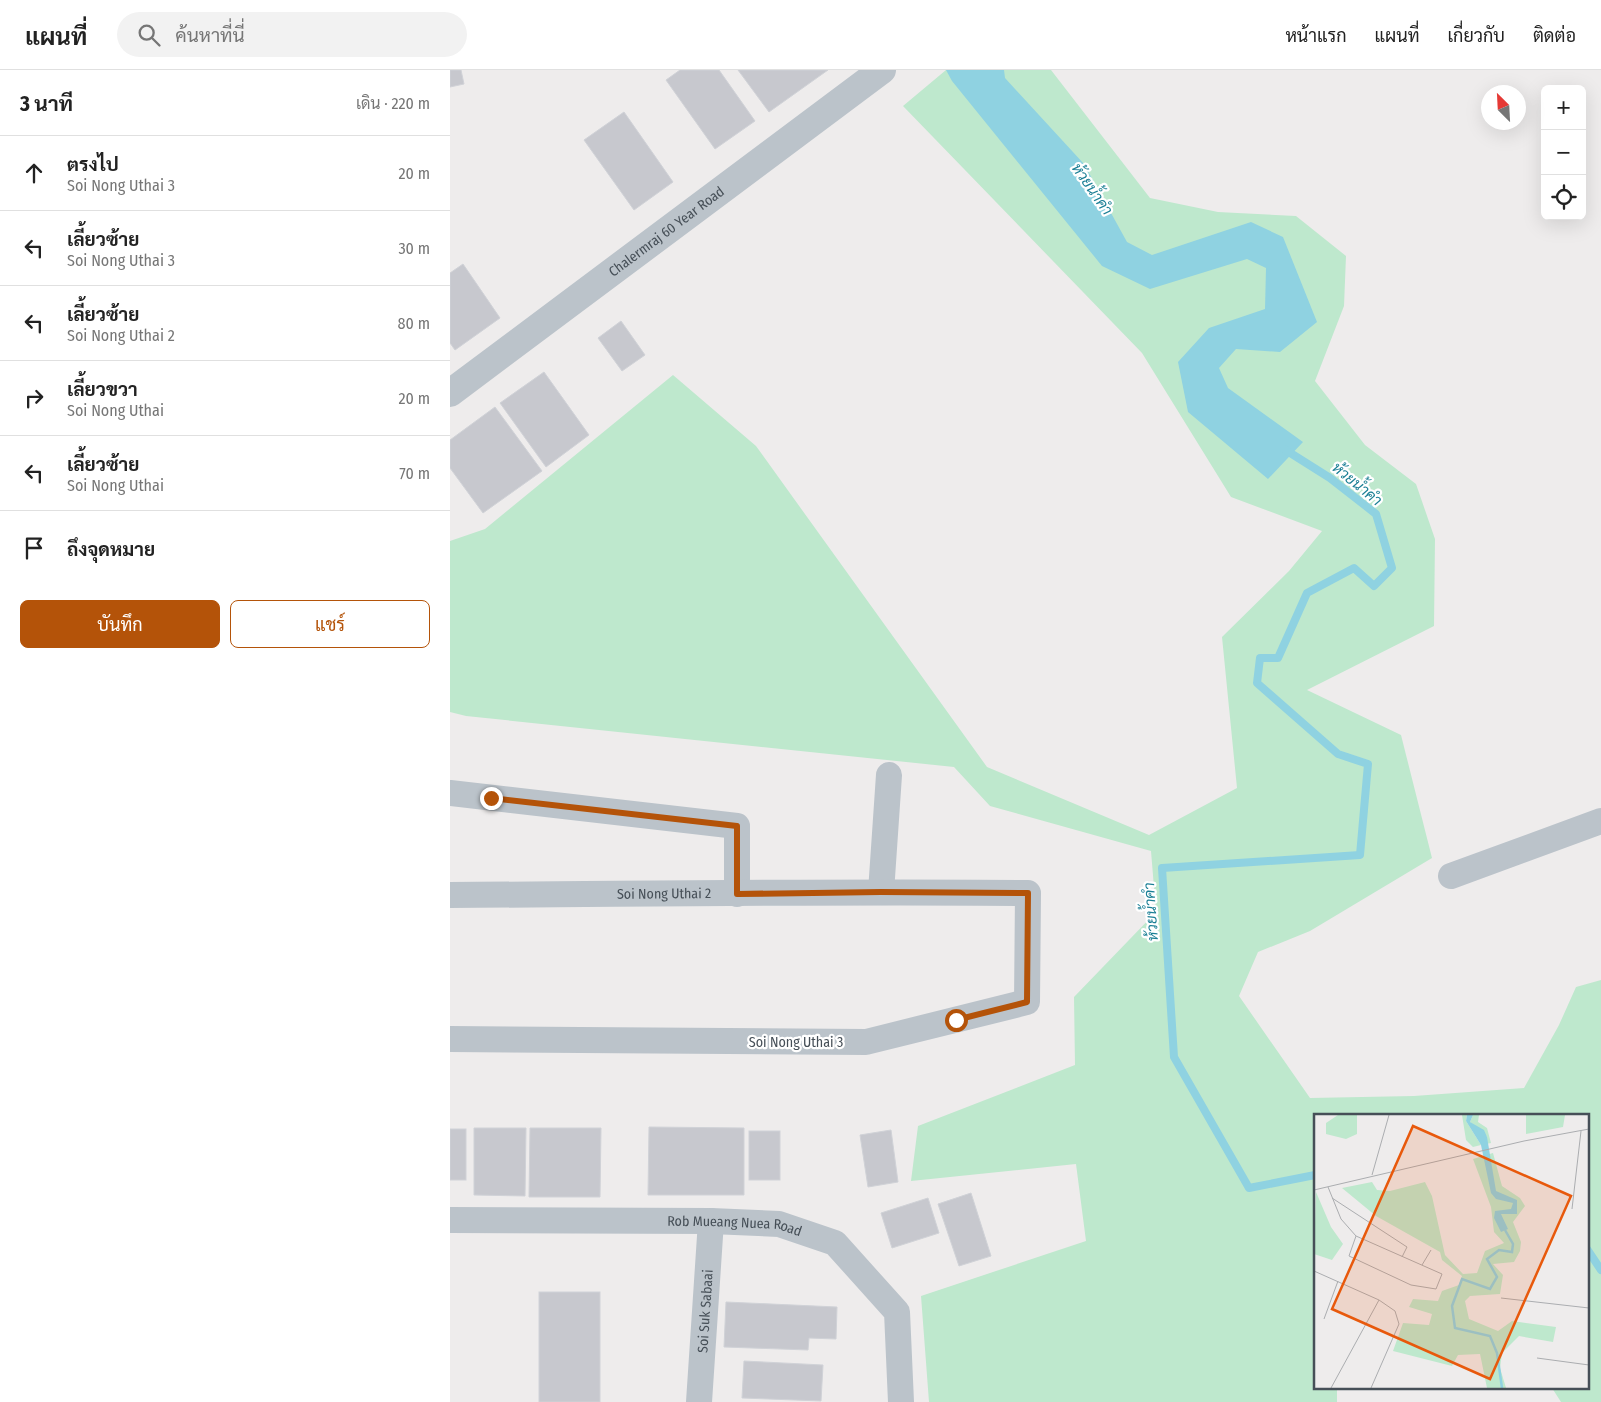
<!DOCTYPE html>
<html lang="th">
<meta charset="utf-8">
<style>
body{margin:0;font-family:"Fira Sans Condensed",Sarabun,sans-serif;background:#f2f2f2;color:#222}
.controls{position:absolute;right:15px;top:15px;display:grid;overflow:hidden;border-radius:8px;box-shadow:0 5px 20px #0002}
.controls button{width:45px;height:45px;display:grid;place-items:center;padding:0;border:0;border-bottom:1px solid #e0e0e0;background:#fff;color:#222;font:25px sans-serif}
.compass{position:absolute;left:1031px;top:15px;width:45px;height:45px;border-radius:50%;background:#fff;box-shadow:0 5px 20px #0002;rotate:336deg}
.stop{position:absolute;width:15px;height:15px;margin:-11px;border:4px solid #b45309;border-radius:50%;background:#fff}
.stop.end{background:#b45309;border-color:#fff;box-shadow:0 1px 5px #0008}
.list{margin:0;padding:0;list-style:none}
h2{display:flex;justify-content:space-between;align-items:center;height:65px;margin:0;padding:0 20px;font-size:21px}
h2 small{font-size:16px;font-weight:400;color:#767676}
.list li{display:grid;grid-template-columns:32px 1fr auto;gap:15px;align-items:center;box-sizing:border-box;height:75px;padding:0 20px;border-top:1px solid #e0e0e0}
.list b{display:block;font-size:19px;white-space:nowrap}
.list p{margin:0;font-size:16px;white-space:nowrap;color:#767676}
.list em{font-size:16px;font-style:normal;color:#767676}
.actions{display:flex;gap:10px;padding:15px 20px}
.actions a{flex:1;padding:11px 0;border:1px solid #b45309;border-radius:8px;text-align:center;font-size:18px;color:#b45309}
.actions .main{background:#b45309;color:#fff}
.icon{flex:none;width:28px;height:28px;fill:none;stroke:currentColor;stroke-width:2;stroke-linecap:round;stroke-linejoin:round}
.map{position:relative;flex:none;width:1151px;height:1332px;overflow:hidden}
header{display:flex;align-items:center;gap:30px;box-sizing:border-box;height:70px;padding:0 25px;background:#fff;border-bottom:1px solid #e0e0e0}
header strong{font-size:24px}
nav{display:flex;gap:28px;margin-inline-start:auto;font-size:18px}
.search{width:350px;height:45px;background:#f2f2f2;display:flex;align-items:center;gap:12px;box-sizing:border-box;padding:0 18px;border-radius:28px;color:#767676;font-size:19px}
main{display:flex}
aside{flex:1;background:#fff}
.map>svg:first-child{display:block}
</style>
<header>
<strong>แผนที่</strong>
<div class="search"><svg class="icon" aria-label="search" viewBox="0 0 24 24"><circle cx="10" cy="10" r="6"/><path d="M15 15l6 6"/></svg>ค้นหาที่นี่</div>
<nav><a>หน้าแรก</a><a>แผนที่</a><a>เกี่ยวกับ</a><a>ติดต่อ</a></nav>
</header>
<main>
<aside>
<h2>3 นาที<small>เดิน · 220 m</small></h2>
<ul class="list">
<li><svg class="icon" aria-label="ahead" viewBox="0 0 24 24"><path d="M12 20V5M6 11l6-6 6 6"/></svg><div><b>ตรงไป</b><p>Soi Nong Uthai 3</p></div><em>20 m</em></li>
<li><svg class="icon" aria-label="left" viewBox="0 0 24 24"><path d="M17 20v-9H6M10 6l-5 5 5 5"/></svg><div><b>เลี้ยวซ้าย</b><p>Soi Nong Uthai 3</p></div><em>30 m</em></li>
<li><svg class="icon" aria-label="left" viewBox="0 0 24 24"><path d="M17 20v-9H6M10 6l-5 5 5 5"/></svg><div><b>เลี้ยวซ้าย</b><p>Soi Nong Uthai 2</p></div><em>80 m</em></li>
<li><svg class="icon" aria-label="right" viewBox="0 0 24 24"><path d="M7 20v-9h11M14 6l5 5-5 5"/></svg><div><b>เลี้ยวขวา</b><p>Soi Nong Uthai</p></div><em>20 m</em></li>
<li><svg class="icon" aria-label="left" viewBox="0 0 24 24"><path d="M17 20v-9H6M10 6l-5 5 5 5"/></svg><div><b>เลี้ยวซ้าย</b><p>Soi Nong Uthai</p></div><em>70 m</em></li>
<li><svg class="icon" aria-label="arrive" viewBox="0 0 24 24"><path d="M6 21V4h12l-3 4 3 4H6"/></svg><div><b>ถึงจุดหมาย</b></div></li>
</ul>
<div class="actions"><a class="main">บันทึก</a><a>แชร์</a></div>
</aside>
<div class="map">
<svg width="1151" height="1332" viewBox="0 0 1151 1332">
<rect width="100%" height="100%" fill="#eeecec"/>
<!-- green -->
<polygon fill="#bee8cd" points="496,0 601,0 700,128 768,142 846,146 896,186 894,236 865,311 915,375 966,414 985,469 984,556 857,620 951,665 982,788 860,861 808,882 789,926 860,1028 964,1026 1074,1018 1109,955 1126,917 1151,910 1151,1332 1111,1332 1102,1318 1137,1318 1137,1046 865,1046 865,1318 887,1318 887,1332 479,1332 471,1226 636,1171 626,1094 461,1111 468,1056 625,995 624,927 706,842 701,781 540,736 504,697 16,646 0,642 0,471 35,459 223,305 306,376 537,697 699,765 787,718 772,567 839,501 872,461 781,427 692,283 453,36"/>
<!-- water -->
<polygon fill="#8fd2e1" points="496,0 554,0 555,8 634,94 677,172 702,185 801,152 833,167 867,252 830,282 786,279 769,298 778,318 853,372 818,409 738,342 728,292 759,258 815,239 816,198 797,189 700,219 652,196 502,11"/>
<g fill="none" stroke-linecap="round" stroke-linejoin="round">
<!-- stream -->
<g stroke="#8fd2e1" stroke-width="8">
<polyline points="834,379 880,408 926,444 942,498 924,516 904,498 857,523 828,588 810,588 807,613 888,684 918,694 910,785 712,798 724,987 799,1118 865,1105"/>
<polyline points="1137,1179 1151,1200"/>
</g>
</g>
<!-- building -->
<g fill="#c7c8ce" stroke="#d0d2d7">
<polygon points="0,0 11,0 14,14 0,17"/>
<polygon points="230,0 269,0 305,51 265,79 216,10"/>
<polygon points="288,0 378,0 319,42"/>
<polygon points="174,42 223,112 184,140 134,70"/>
<polygon points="13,194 50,248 5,280 0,273 0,203"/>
<polygon points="171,251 195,285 172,301 148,268"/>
<polygon points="94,302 139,365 96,397 50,333"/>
<polygon points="45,337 92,401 33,443 0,398 0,370"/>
<polygon points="199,1057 294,1058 294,1125 198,1125"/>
<polygon points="24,1058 76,1058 75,1126 24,1125"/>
<polygon points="80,1058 151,1058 150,1127 79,1127"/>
<rect x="0" y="1059" width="16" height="51"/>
<polygon points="441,1060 448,1112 418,1117 410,1065"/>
<rect x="299" y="1061" width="31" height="49"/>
<polygon points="521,1123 541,1186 509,1196 488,1134"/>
<polygon points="478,1128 489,1163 442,1178 431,1143"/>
<rect x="89" y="1222" width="61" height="110"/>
<polygon points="276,1232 387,1237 386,1269 359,1268 358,1280 274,1277"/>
<polygon points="294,1291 373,1295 371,1331 292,1328"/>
</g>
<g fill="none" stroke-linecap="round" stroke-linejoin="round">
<!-- minor -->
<g stroke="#bbc3ca" stroke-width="26">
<polyline points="0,723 287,756 287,824"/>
<polyline points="1001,806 1151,751"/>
<polyline points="431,822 439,705"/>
<path id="s1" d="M0,825C193,824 385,821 578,823L577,932L416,972L0,969"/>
<path id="s2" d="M0,1150L261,1151L329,1154L385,1173L447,1242L451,1332"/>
<path id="s3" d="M249,1332L261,1151"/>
</g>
<!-- tertiary -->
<path stroke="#bbc3ca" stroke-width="28" id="s4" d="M0,323L432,0"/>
</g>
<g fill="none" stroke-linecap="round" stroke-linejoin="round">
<!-- route -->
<polyline stroke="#b45309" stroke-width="6" points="41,728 287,756 287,824 431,822 578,823 577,932 506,950"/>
</g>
<g text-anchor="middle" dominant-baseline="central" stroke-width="4.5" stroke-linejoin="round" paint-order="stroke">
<!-- street labels -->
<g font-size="14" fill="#464f57" stroke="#fff">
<text stroke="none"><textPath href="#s4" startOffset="270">Chalermraj 60 Year Road</textPath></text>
<text stroke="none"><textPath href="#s1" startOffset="214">Soi Nong Uthai 2</textPath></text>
<text x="346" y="972">Soi Nong Uthai 3</text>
<text stroke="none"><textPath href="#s2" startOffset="285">Rob Mueang Nuea Road</textPath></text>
<text stroke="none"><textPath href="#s3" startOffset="91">Soi Suk Sabaai</textPath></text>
</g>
<!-- water labels -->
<g font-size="15" font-style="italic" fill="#1b7f95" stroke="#fff">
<text transform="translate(642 119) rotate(55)">ห้วยน้ำคำ</text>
<text transform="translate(907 414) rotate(39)">ห้วยน้ำคำ</text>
<text transform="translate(701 842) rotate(-94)">ห้วยน้ำคำ</text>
</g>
</g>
<!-- overview -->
<g transform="translate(864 1044)">
<rect width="275" height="275" fill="#eeecec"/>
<path d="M24,1H43V20L32,25L12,20V9ZM148,1H153L152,7L167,31L159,33L152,26ZM159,1H165L164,8L173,14L177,29L172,30L173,23L156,8ZM212,1H251L249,13L212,20ZM179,39L188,72L206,84L211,92L199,108L207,128L206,137L200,148L179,150L189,161L186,180L156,182L151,187L155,205L184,217L198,207L242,213L239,228L205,222L188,239L186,254L192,274H173L166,240L144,241L138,252L79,237L89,209L115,211L118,200L95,193L99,185L124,187L128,177L145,171L148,162L128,146L126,138L62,102L28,74L58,68L63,76L76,77L111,68L118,82L131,141L149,160L163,159L171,137L190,129L180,118L177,93L159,45ZM2,78L17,113L29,130L18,146L0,140Z" fill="#bee8cd"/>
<path d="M153,1H159L156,8L170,16L173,23L182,77L203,86V100H187L194,115L187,118L180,104L181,97L197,95L199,89L182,85L177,79L167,31L152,7Z" fill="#8fd2e1"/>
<path fill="none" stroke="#8fd2e1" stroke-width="2.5" d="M188,274L183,239L176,222L141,214L138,192L148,165L176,175L183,163L173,145L185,136L198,138L199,130L191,116"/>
<path fill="none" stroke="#abadb0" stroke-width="1" d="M58,61L75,1M14,73L27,105L42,122L128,160L122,175L97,171L35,142L42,122M0,76L210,27L275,15M18,84L93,133L88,143M258,95L267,17M108,151L117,136M0,157L65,186L81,197L85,210L57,274M187,184L275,194M10,205L24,167M223,244L275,251M17,274L65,186"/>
<path fill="#e8590c" fill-opacity="0.15" stroke="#e8590c" stroke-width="2.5" d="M99,12L257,82L176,265L18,195Z"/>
<rect width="275" height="275" fill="none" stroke="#464f57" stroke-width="2.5"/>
</g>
</svg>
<div class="controls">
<button>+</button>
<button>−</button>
<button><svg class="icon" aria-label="locate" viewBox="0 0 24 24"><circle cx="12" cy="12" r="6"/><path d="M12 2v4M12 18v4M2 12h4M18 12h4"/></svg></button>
</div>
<svg class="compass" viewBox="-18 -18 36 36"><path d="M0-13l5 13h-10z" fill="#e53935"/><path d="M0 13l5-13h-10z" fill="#767676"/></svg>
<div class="stop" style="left:506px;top:950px"></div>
<div class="stop end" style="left:41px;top:728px"></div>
</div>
</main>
